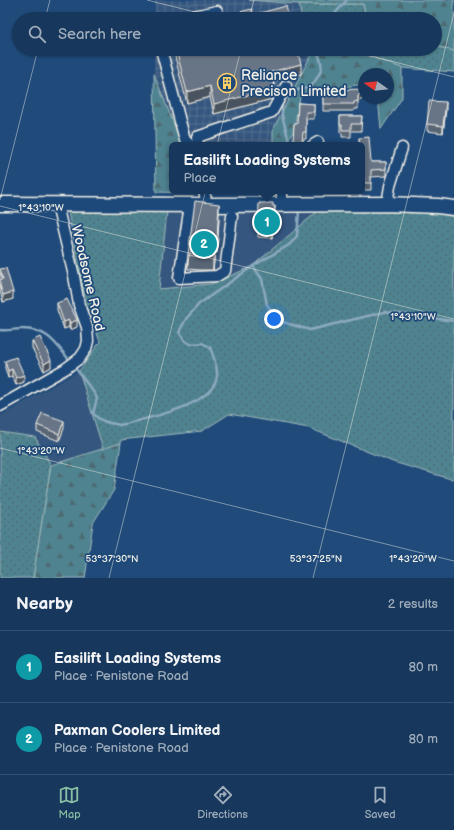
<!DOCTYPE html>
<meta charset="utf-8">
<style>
body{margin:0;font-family:"Balsamiq Sans",sans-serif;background:#244365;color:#f1f3f6}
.compass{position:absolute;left:358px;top:68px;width:36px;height:36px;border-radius:50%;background:#17385c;box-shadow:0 1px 3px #0004;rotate:284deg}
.you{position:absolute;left:274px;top:319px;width:14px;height:14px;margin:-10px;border:3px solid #fff;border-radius:50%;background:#1a73e8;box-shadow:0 0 0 6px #1a73e833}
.badge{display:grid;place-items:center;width:26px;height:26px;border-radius:50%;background:#8abfa5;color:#fff;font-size:13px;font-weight:700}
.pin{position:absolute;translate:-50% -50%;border:2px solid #fff;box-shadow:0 1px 4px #0006}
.popup{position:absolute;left:169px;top:142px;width:196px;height:52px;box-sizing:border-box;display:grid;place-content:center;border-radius:6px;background:#17385c;filter:drop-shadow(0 1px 3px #0005);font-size:13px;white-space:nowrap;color:#9eacbb}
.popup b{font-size:15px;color:#f1f3f6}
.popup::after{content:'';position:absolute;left:50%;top:100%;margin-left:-8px;border:8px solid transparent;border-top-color:#17385c}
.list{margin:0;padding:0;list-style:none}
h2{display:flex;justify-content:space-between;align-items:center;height:52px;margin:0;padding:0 16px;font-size:17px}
h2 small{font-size:13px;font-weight:400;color:#9eacbb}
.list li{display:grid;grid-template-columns:26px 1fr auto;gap:12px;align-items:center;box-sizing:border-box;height:72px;padding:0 16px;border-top:1px solid #365272}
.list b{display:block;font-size:15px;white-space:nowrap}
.list p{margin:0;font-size:13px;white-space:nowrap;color:#9eacbb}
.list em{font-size:13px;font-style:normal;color:#9eacbb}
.icon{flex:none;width:22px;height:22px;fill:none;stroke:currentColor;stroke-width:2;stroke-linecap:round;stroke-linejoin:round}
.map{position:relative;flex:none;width:454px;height:578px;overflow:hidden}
.search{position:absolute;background:#17385c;box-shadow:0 1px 3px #0004;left:12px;right:12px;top:12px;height:44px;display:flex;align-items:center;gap:10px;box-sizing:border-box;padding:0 14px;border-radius:22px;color:#9eacbb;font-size:15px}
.sheet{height:196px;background:#17385c}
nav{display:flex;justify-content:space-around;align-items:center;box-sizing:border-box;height:56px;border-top:1px solid #365272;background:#17385c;font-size:11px;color:#9eacbb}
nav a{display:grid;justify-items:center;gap:2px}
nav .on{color:#8abfa5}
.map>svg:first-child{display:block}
</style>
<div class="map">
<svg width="454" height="578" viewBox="0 0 454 578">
<defs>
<pattern id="industrial-grid" width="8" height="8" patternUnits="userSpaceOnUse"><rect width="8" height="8" fill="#35577e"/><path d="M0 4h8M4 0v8" fill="none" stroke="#537090"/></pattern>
<pattern id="grass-dots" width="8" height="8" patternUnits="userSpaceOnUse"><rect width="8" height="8" fill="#508390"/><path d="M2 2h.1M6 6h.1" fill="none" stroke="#4d6b72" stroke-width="1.8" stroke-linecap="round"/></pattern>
<pattern id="forest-firs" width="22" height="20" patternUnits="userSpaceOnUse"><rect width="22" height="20" fill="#508390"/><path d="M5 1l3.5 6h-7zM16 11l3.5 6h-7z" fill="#4d6b72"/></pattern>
</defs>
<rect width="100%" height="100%" fill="#1f4a7a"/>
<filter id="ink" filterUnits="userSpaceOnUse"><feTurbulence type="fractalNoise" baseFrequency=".025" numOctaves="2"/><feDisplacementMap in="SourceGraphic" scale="8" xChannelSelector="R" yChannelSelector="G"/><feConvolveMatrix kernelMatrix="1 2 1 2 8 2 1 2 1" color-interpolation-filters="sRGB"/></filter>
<g filter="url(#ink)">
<!-- built -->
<g fill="#35577e">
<polygon points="167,211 318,211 247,270 211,284 158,289"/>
<polygon points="79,371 103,449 51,465 35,437 0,432 0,416"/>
</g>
<!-- industrial -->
<g fill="url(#industrial-grid)">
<polygon points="155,0 249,0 299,4 302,19 155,19"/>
<polygon points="154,49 308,49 310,56 273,130 273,145 182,145 154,74"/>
</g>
<!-- grass -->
<g fill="url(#grass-dots)" stroke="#a2babc">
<polygon points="299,4 363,4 367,19 302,19"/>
<polygon points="435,46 454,51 454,72 402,68 348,49 435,49"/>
<polygon points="167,211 159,289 211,284 251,267 318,211 438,213 454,217 454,478 451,479 393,462 309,428 229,414 202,431 121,440 121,443 103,449 79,371 100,342 86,303 68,212"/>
<polygon points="0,432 35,437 51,465 33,578 0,578"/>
</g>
<!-- forest -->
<g fill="url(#forest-firs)" stroke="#a2babc">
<polygon points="249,0 454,0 454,51 435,46 435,19 367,19 363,4 299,4"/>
<polygon points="314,49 348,49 402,68 402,98 381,129 378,98 388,98 388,74 364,74 364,84 301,93 293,132 285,145 273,145 273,130"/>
<polygon points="154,74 182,145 172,145 172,191 192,191 190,193 156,192"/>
<polygon points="121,443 114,490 93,523 85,578 33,578 51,465"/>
</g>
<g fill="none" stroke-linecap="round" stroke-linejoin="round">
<!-- stream -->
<g stroke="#8daac0" stroke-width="2.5">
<polyline points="330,19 347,0"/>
<path d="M290,145L282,115V101L294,91L311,87C323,69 325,69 316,49"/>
<polyline points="253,266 289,245 297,236 299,211"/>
<path d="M0,330C8,331 15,329 22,329C48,329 55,343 70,361"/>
<path d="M73,365L95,394L97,399L93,413C100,422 109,423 120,425C145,418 214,407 217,376C218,366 213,357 210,347L202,343L191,344L185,341L179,332L186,319L199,304L253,266L262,279L267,305L279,321L310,330L384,312L454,321"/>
</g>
<!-- minor casing -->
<g stroke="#f4f1e8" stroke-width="13">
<g id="minor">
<polyline points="179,19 217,11"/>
<polyline points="161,49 185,140 190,145"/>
<polyline points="198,145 197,137 272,112 286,86"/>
<polyline points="313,145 318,142"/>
<polyline points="204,191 207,205"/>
<polyline points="282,204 282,191"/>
<polyline points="387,204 390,186 402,148"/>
<polyline points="190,205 179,278 217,276 225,271 232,216"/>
<polyline points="0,406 65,369 80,358 86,349 88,341 87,327 79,305 74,276 57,205"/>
</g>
</g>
<!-- highway casing -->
<g stroke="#f4f1e8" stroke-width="17">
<polyline id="highway" points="0,204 207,205 387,204 438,206 454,208"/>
</g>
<!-- minor -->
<use href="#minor" stroke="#1f4a7a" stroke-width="10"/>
<!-- highway -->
<use href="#highway" stroke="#1f4a7a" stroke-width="14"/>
</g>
<!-- wall -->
<g fill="#596574" stroke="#f4f1e8">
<polygon points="173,49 297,49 301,74 274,81 274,94 272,99 214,114 210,97 187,103"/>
<polygon points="323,95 364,97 358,103 358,109 354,109 354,111 323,111"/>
<polygon points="298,103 314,104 314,119 306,119 306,139 303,139 303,145 293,145 294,124 297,124"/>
<polygon points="446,109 443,133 427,131 427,124"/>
<polygon points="340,116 362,116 361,131 351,131 351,137 342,137 342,133 340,132"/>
<polygon points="359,138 371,162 386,162 386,176 371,177 371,190 364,190 364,186 362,186 362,145 359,145"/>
<polygon points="273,206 275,216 272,238 258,237 258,227"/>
<polygon points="219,218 217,253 215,253 213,270 200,270 188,269 188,255"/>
<polygon points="0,269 13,299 3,302 0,292 0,280 1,279"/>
<polygon points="57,303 77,327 70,330 69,327 64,329 57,310"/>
<polygon points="32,341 51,367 44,371 32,348"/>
<polygon points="5,361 24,382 16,385 12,376 8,378 5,368"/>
<polygon points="37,425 64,428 59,441 37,432"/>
</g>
<!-- shaded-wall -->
<g fill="#49525e" stroke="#f4f1e8">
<polygon points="301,64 301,74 271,82 271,72"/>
<polygon points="274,84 274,94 272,99 214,114 214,104"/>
<polygon points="210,86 210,97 187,103 187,92"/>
<polygon points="364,90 364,97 358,103 358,96"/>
<polygon points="446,102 446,109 443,133 443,126"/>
<polygon points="219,204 219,218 217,253 217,240"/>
<polygon points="275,206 275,216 272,238 272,227"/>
<polygon points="215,239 215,253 213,270 213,256"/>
<polygon points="13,292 13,299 3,302 3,295"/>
<polygon points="69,320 69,327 64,329 64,322"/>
<polygon points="77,320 77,327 70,330 70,323"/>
<polygon points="51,360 51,367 44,371 44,364"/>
<polygon points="12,369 12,376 8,378 8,371"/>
<polygon points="24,375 24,382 16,385 16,378"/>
<polygon points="64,421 64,428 59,441 59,434"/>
</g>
<!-- building -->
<g fill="#687587" stroke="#f4f1e8">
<polygon points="286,6 289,19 232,19 242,16 240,12 252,9 253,15"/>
<polygon points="176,49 297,49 301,64 271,72 274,84 272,89 214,104 210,86 187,92"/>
<polygon points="364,89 364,90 358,96 358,101 354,102 354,104 323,104 323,95 332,94 332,90"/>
<polygon points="429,101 446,102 443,126 427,124"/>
<polygon points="298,103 314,104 314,112 306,112 306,132 303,132 302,143 293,142 294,124 297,124"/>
<polygon points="340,116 362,116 361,124 351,124 351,130 342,130 342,125 340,125"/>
<polygon points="369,137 371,162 386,162 386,169 371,170 371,183 364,183 364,178 362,179 362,145 360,145 359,138"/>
<polygon points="195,201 219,204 217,240 215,239 213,256 200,257 188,255"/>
<polygon points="259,203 273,203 273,206 275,206 272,227 258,227"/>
<polygon points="6,268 13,292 3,295 0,285 0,280 3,279 0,269"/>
<polygon points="67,299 77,320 70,323 69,320 64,322 57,303"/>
<polygon points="40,337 51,360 44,364 32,341"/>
<polygon points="16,357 24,375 16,378 12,369 8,371 5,361"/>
<polygon points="42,413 64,421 59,434 37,425"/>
</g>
</g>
<!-- ticks -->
<path fill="none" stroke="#f4f1e8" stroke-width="1" stroke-opacity="0.45" d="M147,0L223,19M45,19L50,0M249,19L254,0M343,49L454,77M0,200L38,49M0,206L454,319M0,448L454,561M109,578L241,49M313,578L454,13"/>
<!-- icons -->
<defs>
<g id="building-ring" transform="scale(1)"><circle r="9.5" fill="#1f4a7a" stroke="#ffd166" stroke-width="1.5"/><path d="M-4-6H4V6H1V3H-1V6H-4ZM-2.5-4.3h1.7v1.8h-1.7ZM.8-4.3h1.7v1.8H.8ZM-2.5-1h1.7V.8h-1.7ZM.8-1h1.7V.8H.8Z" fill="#ffd166"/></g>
</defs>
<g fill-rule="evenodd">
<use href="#building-ring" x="227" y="83"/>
</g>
<g text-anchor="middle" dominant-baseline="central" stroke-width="3.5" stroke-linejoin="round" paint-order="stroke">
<!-- poi labels -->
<g font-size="14" fill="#f4f1e8" stroke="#1f4a7a" text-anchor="start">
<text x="241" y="75">Reliance<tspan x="241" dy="16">Precison Limited</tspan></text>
</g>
<!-- street labels -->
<g font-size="14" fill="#f4f1e8" stroke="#1f4a7a">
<text transform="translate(88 278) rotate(77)">Woodsome Road</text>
</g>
</g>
<g font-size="10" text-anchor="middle" fill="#f4f1e8" stroke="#1f4a7a" stroke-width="3.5" stroke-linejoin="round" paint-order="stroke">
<text x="41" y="211">1°43'10"W</text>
<text x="413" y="320">1°43'10"W</text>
<text x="41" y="454">1°43'20"W</text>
<text x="112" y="562">53°37'30"N</text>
<text x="316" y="562">53°37'25"N</text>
<text x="413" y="562">1°43'20"W</text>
</g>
</svg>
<svg class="compass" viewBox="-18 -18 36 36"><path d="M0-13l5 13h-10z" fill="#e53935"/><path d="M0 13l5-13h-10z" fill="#9eacbb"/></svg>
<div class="you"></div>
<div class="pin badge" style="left:267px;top:222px;background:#0f9aa8">1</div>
<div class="popup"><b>Easilift Loading Systems</b>Place</div>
<div class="pin badge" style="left:204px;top:244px;background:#0f9aa8">2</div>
<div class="search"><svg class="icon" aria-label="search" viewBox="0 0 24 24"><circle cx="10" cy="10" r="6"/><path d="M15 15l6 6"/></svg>Search here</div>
</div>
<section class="sheet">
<h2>Nearby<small>2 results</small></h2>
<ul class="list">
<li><span class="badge" style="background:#0f9aa8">1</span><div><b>Easilift Loading Systems</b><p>Place · Penistone Road</p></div><em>80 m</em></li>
<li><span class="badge" style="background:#0f9aa8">2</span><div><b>Paxman Coolers Limited</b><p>Place · Penistone Road</p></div><em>80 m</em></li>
</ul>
</section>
<nav>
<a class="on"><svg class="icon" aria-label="map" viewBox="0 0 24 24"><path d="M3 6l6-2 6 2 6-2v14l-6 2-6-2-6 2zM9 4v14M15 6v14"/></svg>Map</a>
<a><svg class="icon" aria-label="directions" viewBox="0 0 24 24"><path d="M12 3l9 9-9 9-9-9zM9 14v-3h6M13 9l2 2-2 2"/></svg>Directions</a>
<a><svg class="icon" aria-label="saved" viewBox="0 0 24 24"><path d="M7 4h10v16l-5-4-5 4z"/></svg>Saved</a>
</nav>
